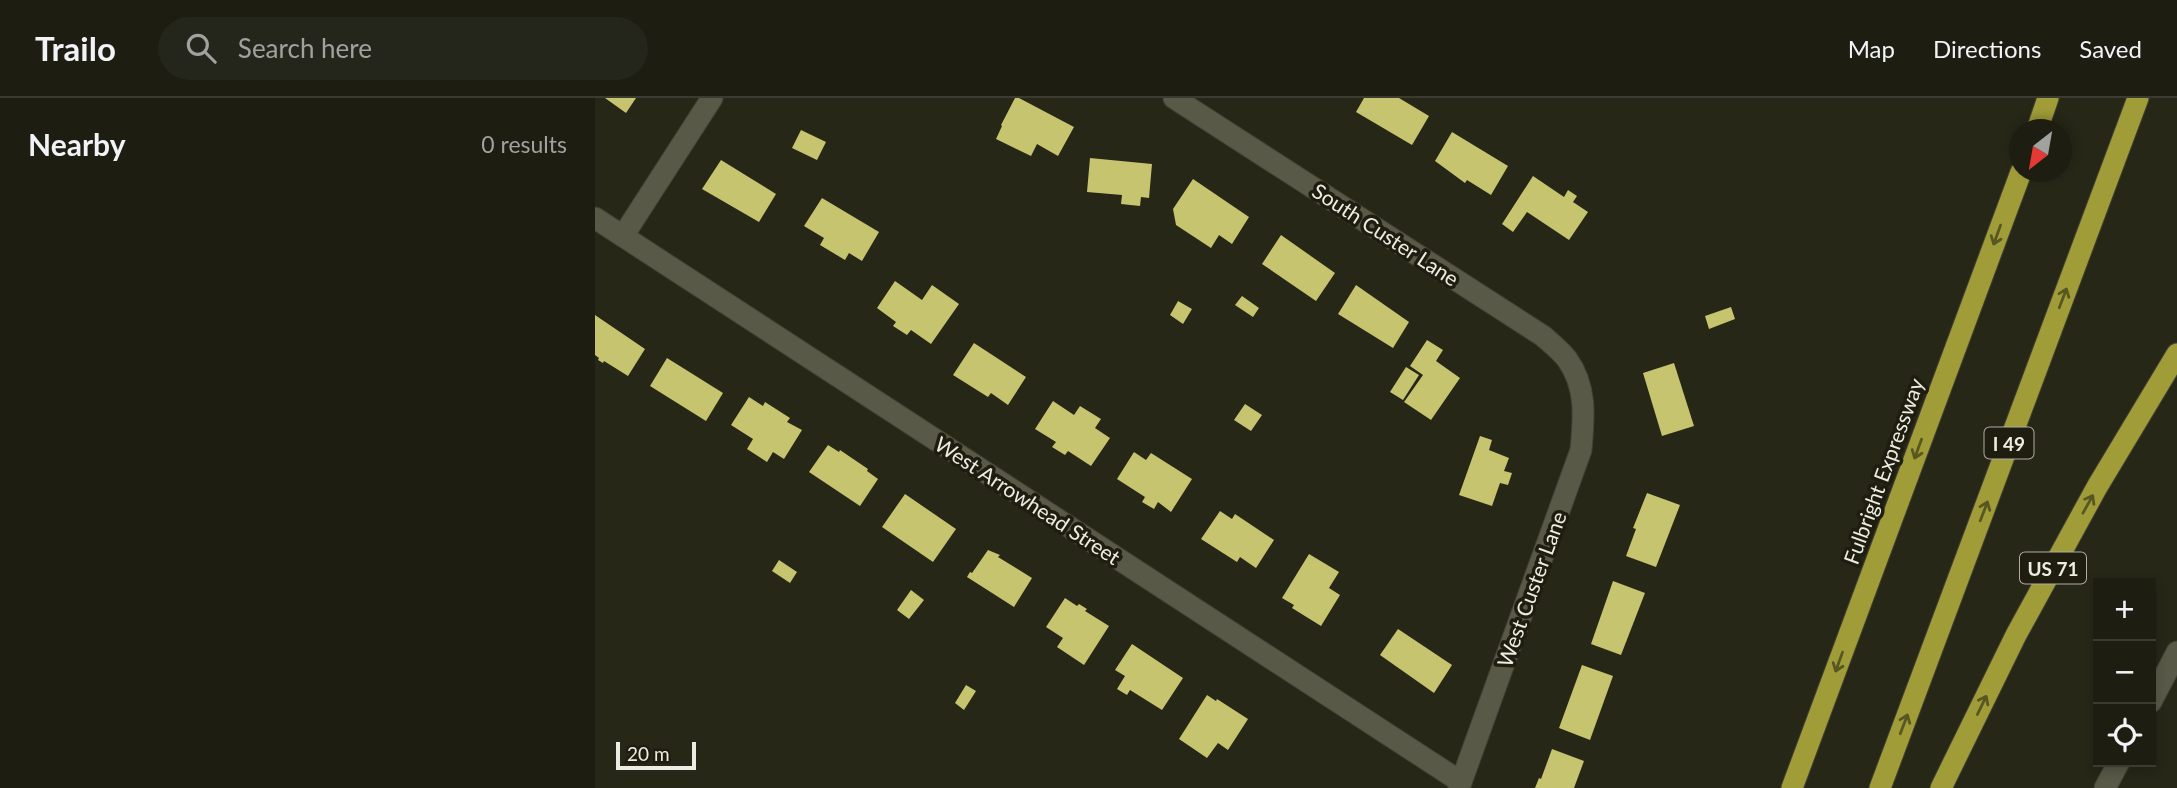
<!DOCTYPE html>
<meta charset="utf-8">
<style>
body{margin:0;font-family:Lato,sans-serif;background:#25261b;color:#f1f3f6}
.controls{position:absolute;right:21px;bottom:21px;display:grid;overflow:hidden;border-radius:0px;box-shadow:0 4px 10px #0003}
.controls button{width:63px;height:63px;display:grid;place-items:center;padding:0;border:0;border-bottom:2px solid #3b3b32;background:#1d1d12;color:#f1f3f6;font:35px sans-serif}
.compass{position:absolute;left:1414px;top:21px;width:63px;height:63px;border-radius:50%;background:#1d1d12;box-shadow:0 4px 10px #0003;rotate:211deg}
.scale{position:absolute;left:21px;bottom:18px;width:80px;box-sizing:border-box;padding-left:7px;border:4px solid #ecece3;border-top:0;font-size:19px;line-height:24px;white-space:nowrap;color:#ecece3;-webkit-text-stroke:5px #1e1d0f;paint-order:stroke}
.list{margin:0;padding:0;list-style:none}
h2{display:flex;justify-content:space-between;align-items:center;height:91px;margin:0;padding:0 28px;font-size:30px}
h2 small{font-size:23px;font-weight:400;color:#a0a29f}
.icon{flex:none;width:38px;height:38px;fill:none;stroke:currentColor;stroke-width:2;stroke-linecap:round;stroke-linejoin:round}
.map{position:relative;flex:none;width:1582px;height:690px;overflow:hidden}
header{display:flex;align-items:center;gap:42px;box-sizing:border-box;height:98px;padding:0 35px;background:#1d1d12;border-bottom:2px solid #3b3b32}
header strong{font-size:33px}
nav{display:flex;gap:38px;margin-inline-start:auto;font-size:24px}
.search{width:490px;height:63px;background:#25261b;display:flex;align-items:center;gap:18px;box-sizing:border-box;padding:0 24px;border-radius:38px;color:#a0a29f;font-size:26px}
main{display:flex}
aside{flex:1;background:#1d1d12}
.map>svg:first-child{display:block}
</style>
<header>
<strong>Trailo</strong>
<div class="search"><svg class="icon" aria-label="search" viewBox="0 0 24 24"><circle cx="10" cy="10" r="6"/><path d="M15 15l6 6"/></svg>Search here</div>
<nav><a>Map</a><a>Directions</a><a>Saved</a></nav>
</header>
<main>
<aside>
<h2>Nearby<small>0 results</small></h2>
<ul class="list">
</ul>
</aside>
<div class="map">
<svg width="1582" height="690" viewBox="0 0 1582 690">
<rect width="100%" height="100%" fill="#272718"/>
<!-- building -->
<g fill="#c6c46e">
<polygon points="10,0 41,0 31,15"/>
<polygon points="420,0 424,0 479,29 463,58 442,46 436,58 401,41 407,28 406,27"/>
<polygon points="769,0 804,0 834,18 817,47 761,14"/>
<polygon points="206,32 231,44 222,62 197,50"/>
<polygon points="857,34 913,68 896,97 872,82 870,85 840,63"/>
<polygon points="495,60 557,66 554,100 546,99 545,108 526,106 527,97 492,94"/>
<polygon points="126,62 181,96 164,124 107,91"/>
<polygon points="938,78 969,99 973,92 982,98 978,104 993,114 974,142 932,114 918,134 907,126"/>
<polygon points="598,81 654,119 637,146 624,137 616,150 581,127 578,111"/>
<polygon points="227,100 284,134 267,163 254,155 250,162 225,147 229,140 209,128"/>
<polygon points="686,137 740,175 721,203 667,166"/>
<polygon points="300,183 327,202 337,187 364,206 336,246 316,232 312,237 298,228 301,224 282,210"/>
<polygon points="761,187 814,224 798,250 743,216"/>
<polygon points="647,198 664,210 658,219 640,207"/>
<polygon points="583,203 597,211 588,226 575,217"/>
<polygon points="1136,209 1140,221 1114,231 1110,218"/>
<polygon points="0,217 50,251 33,278 9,263 8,265 3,262 4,260 0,257"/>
<polygon points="832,242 848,252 841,263 865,280 836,322 809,304 828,277 815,268"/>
<polygon points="379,245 431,279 413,307 396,295 393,299 358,277"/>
<polygon points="72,260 128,295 111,323 55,288"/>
<polygon points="1079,265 1099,328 1067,338 1048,275"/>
<polygon points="811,269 824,277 808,302 795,294"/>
<polygon points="154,299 168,308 170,304 195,320 192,324 207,332 189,361 178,354 172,364 152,351 158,341 136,327"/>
<polygon points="458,303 479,317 485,308 506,321 500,330 515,340 496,368 473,353 470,357 457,349 461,344 440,331"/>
<polygon points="650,306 667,317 656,333 639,322"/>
<polygon points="885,338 897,342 894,352 914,360 909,373 917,375 913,387 905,385 897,408 864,397"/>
<polygon points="233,347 244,354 245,352 273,371 272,373 283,381 265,408 214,374"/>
<polygon points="539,354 551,362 556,355 597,381 576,414 563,404 559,411 547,404 550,399 522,381"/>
<polygon points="1052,395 1085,407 1061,469 1031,458 1041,431 1038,430"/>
<polygon points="310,396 361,431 338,464 287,429"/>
<polygon points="625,413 637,421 640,416 679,442 661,470 645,459 642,464 606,441"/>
<polygon points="393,452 405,457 403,459 437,480 419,509 372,479 375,474 377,475"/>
<polygon points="714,456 744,474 734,490 745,497 726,528 697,510 699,507 687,500"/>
<polygon points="184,462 202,474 195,485 177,473"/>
<polygon points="1018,483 1050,495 1026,557 996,546"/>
<polygon points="316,492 329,502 314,521 302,512"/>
<polygon points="470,500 482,508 484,506 492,511 490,513 514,528 489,567 462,549 468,540 451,529"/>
<polygon points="803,531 857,567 839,595 785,557"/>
<polygon points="537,546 588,580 567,612 535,592 532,597 522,591 530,578 520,572"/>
<polygon points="987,567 1018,578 995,642 964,630"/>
<polygon points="371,587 381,593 369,612 360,605"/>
<polygon points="612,597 621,603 622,601 653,621 633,652 623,645 612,660 584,641"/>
<polygon points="957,651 989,663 979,690 940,690 944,680 946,681"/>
</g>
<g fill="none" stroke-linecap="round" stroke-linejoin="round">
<!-- minor casing -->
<g stroke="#404035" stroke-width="23">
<g id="minor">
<path d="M579,0L948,238C956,245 965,252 972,261C992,289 989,319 986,352L864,690"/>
<polyline points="0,120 866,684"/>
<polyline points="28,138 117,0"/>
</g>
</g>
<!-- tertiary casing -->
<g stroke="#404035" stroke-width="23">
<g id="tertiary">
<polyline points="1556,604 1582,554"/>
<polyline points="1510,690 1524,664"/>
</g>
</g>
<!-- motorway casing -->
<g stroke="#404035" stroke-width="23">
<g id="motorway">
<polyline points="1442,32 1453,0"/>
<polyline points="1197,690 1426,74"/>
<polyline points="1285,690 1543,0"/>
<polyline points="1346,690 1421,537 1502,389 1582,256"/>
</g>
</g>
<!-- minor -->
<use href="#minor" stroke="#595948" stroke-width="21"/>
<!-- tertiary -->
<use href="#tertiary" stroke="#595948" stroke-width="21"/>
<!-- motorway -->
<use href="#motorway" stroke="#a09d39" stroke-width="21"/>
</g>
<!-- one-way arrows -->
<defs><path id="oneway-shaft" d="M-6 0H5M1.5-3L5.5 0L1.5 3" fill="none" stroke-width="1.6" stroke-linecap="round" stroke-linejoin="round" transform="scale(1.75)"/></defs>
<g stroke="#585722">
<use href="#oneway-shaft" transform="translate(1402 137) rotate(110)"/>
<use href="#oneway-shaft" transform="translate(1468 200) rotate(-69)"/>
<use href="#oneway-shaft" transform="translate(1323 351) rotate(110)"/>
<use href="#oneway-shaft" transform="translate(1493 406) rotate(-61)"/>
<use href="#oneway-shaft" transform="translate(1389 413) rotate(-69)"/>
<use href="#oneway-shaft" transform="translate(1244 564) rotate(110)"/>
<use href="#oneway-shaft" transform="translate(1387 607) rotate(-64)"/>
<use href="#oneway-shaft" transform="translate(1309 626) rotate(-69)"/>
</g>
<g text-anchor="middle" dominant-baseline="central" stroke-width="7" stroke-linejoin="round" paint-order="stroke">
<!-- shield labels -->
<g fill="#1e1d0f" stroke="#aeaea3" stroke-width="2">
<rect x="1389.5" y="329.5" width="49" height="31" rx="5"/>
<rect x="1425" y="454.5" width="66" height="31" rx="5"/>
</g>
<g font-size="19" font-weight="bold" fill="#ecece3">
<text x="1414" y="345">I 49</text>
<text x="1458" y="470">US 71</text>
</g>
<!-- street labels -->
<g font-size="21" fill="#ecece3" stroke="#1e1d0f">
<text transform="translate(791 136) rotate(33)">South Custer Lane</text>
<text transform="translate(1288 373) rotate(-70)">Fulbright Expressway</text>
<text transform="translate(433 402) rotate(33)">West Arrowhead Street</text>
<text transform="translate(936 491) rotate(-70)">West Custer Lane</text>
</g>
</g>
</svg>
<div class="controls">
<button>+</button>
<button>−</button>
<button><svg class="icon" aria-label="locate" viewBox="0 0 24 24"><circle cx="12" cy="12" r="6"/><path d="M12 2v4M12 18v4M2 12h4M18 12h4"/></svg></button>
</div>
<svg class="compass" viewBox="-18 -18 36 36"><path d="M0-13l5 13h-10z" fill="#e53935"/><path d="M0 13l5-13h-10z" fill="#a0a29f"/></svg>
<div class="scale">20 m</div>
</div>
</main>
